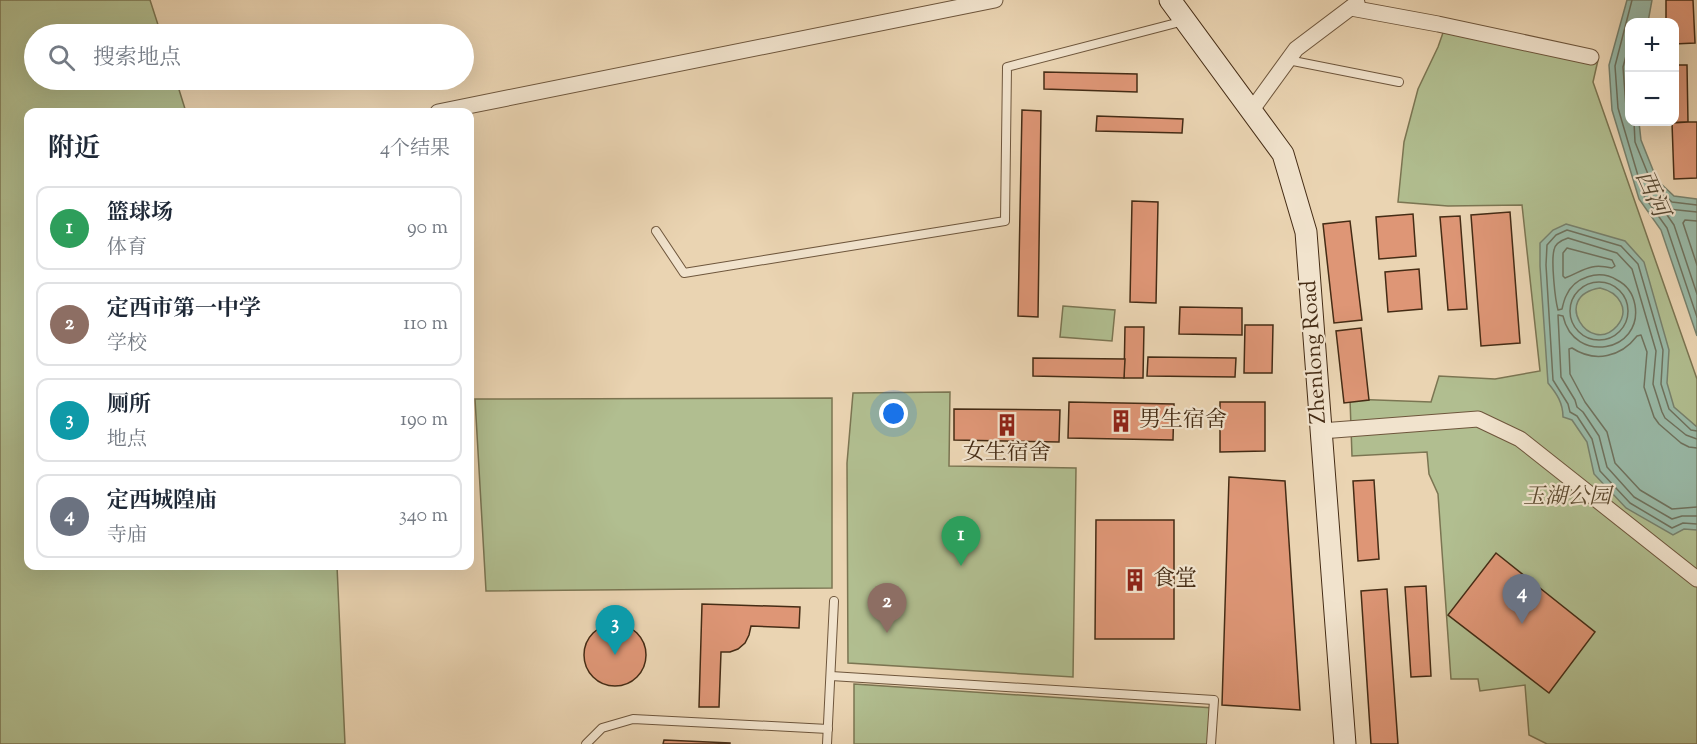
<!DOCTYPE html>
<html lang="zh">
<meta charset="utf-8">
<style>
body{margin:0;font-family:"Sorts Mill Goudy","Noto Serif SC",serif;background:#f2f2f3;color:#1f2937}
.controls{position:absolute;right:18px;top:18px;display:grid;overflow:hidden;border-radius:12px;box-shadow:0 6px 24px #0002}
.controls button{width:54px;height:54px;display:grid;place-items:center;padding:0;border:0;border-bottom:2px solid #e0e1e3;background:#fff;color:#1f2937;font:30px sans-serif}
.you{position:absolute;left:894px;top:414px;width:21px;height:21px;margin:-15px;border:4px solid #fff;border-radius:50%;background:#1a73e8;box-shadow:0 0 0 9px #1a73e833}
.badge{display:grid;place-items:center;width:39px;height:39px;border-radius:50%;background:#8f2418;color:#fff;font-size:20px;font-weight:700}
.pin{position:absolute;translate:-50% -50px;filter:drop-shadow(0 2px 3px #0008)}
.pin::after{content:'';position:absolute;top:32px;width:21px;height:18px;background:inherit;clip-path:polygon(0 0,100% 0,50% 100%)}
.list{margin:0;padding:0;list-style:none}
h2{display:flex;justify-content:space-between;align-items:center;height:78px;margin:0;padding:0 24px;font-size:26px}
h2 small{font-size:20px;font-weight:400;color:#747a83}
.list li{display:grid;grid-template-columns:39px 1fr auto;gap:18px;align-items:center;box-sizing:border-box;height:84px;margin:0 12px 12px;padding:0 12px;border:2px solid #e0e1e3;border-radius:12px}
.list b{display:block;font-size:22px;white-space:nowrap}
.list p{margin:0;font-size:20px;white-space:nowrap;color:#747a83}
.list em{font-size:20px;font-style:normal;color:#747a83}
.icon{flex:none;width:33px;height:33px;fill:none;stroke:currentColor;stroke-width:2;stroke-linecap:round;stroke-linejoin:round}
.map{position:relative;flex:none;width:1697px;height:744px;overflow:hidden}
.search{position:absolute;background:#fff;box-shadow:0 6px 24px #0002;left:24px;top:24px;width:450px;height:66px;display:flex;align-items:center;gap:15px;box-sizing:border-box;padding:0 21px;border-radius:33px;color:#747a83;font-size:22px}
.panel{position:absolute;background:#fff;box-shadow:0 6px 24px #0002;left:24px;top:108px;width:450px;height:462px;border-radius:12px}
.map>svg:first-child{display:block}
</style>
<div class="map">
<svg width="1697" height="744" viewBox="0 0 1697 744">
<rect width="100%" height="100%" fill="#ead4b2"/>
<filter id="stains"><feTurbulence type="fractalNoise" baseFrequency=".00333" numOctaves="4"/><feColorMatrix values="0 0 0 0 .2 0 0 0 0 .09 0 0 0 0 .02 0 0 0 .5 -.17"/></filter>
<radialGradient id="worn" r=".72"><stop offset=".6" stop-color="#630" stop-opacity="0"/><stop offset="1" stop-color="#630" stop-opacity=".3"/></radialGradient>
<!-- green -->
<g fill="#b1be90" stroke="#7b7552" stroke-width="1.5">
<polygon points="0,0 150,0 161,34 34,34 34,80 176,80 186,112 28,112 28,566 337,566 345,744 0,744"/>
<polygon points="1445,27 1598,60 1593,82 1697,379 1697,744 1547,744 1529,735 1525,685 1480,691 1478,679 1451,679 1438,494 1429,474 1427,452 1352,456 1350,399 1431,402 1439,376 1495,379 1540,371 1522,205 1448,206 1398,202 1404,142 1418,89 1438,47"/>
<polygon points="1063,306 1115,310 1112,341 1060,337"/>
<polygon points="950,392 949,466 1076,468 1073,677 848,663 847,463 853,393"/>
<polygon points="832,398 832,588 486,591 475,399"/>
<polygon points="854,684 1214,708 1211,744 854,744"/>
</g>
<!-- water -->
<g fill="#99b9a7" stroke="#77816d" stroke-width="1.5" fill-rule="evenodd">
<polygon points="1627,0 1652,0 1648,22 1630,22 1630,122 1639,122 1641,140 1657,180 1674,196 1697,199 1697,336 1661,230 1639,199 1612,110 1609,65"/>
<path d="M1566,224L1625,241L1644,262L1669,350L1667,383L1674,407L1697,427V530L1684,529L1673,535L1626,508L1594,474L1587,442L1572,420L1563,417C1563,403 1557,394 1548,383L1540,266V243L1553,230ZM1600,288C1618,292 1631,309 1617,326C1590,357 1550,296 1600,288Z"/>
</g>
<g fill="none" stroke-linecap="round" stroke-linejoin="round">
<!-- shore -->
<g stroke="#6f725e" stroke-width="1.5">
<polyline points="1632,0 1615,66 1618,108 1644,196 1667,228 1697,317"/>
<polyline points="1630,41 1623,67 1626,107 1627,111 1630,112"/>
<polyline points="1634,122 1635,142 1652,184 1672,202 1697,205"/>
<polyline points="1697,212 1668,209 1665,212 1674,225 1697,294"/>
<polyline points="1697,221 1685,220 1683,223 1697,265"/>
<path d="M1567,248L1612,260L1615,266L1612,268C1589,263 1585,270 1565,278L1563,276V253Z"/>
<circle cx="1599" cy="311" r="29"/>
<polyline points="1697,431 1691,430 1669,409 1661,384 1663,350 1638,264 1621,246 1567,230 1556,235 1547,245 1546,265 1553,380 1568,404 1570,412 1577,416 1592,439 1600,471 1630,503 1672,528 1683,523 1697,524"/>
<path d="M1697,439L1686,435L1665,418L1662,412L1653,384L1656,351L1632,269L1617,253L1568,238C1562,240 1555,243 1554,250C1551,261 1555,299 1558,310L1562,309C1563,305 1564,300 1566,296C1574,277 1599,269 1617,280C1627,285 1633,294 1635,305C1643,352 1574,365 1563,316L1558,315L1561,377L1575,400L1577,407L1583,412L1599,436L1607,467L1634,497L1672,519L1682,516H1697"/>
<path d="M1697,448L1689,447L1681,443L1659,424L1654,417L1644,387L1647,352L1641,335L1637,336C1621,357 1595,363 1572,348L1569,349L1570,374L1585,402L1607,432L1615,463L1640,490L1672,509L1697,507"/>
</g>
</g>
<!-- building -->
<g fill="#de9676" stroke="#452c15" stroke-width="1.5">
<polygon points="1666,0 1693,0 1695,43 1674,44 1674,22 1666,22"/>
<polygon points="1674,65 1687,65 1688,122 1661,123 1661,122 1674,122"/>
<polygon points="1044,72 1137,74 1137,92 1044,89"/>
<polygon points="1022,110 1041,111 1038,317 1018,316"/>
<polygon points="1097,116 1183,119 1182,133 1096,131"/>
<polygon points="1688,122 1697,122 1697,178 1674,179 1672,123"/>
<polygon points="1132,201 1158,202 1156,303 1130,302"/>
<polygon points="1510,212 1520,343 1481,346 1471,215"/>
<polygon points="1413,214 1416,256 1379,259 1376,217"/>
<polygon points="1460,216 1467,309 1448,310 1440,217"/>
<polygon points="1350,221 1362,320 1334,323 1323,224"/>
<polygon points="1419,269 1422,309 1388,312 1385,272"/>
<polygon points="1180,307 1242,308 1242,335 1179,334"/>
<polygon points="1245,325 1273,325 1272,373 1244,373"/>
<polygon points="1125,327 1144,327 1143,378 1124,378"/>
<polygon points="1361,328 1369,400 1344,403 1336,331"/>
<polygon points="1148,357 1236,358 1235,377 1147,376"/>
<polygon points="1033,358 1125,359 1124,378 1033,376"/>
<polygon points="1069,402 1174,404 1173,440 1068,438"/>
<polygon points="1220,402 1265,402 1265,451 1220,452"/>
<polygon points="954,409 1060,410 1059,442 954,440"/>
<polygon points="1229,477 1285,481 1300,710 1222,705"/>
<polygon points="1374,480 1379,559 1358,561 1353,481"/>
<polygon points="1096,520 1174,520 1174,639 1095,639"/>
<polygon points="1496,553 1595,632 1549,693 1448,615"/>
<polygon points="1426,586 1431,676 1411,677 1405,587"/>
<polygon points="1387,589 1398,744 1371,744 1361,591"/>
<polygon points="702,604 800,607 799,628 751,626 749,635 745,643 738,649 730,652 721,652 719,707 699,707"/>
<circle cx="615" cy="655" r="31"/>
<polygon points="664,740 730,743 730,744 663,744"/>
</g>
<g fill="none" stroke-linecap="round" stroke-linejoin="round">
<!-- lane casing -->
<g stroke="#6e563c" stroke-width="10">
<g id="lane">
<polyline points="1288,60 1399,82"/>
<polyline points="656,231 684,273 1005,221 1007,67 1184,21"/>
<polyline points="831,676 1214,700 1211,744"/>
<polyline points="586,744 602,728 633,719 828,729"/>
<polyline points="827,744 834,601"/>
</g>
</g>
<!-- street casing -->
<g stroke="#6e563c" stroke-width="17">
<g id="street">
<polyline points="1351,8 1438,24 1591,57"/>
<polyline points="1251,111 1296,49 1357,3"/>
<polyline points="438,112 995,0"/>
<polyline points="1321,431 1478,419 1520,439 1697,579"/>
</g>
</g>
<!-- secondary casing -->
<g stroke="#452c15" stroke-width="23">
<polyline id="secondary" points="1170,0 1283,154 1306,232 1345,744"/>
</g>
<!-- lane -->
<use href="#lane" stroke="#f1e3cd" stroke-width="8"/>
<!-- street -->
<use href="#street" stroke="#f1e3cd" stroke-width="15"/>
<!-- secondary -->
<use href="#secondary" stroke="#f1e3cd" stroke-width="21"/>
</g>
<!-- icons -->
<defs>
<g id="building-bare" transform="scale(1.8)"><path d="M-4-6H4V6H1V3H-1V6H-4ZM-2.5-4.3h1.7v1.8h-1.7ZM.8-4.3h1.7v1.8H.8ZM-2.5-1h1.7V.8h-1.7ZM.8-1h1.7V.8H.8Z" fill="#8f2418" stroke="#f1e3cd" stroke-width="2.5" paint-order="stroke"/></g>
</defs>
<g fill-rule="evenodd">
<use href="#building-bare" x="1121" y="421"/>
<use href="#building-bare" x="1007" y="425"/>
<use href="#building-bare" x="1135" y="580"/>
</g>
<g text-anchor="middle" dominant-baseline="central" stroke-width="4.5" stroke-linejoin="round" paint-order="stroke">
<!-- street labels -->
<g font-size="22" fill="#452c15" stroke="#f1e3cd">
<text transform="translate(1315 352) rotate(-94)">Zhenlong Road</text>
</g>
<!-- poi labels -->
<g font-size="22" fill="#452c15" stroke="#f1e3cd" text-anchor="start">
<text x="1139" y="421">男生宿舍</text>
<text x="1007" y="454" text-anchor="middle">女生宿舍</text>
<text x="1153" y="580">食堂</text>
</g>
<!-- park labels -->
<g font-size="22" font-style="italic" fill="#5b492e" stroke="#f1e3cd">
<text x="1567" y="498">玉湖公园</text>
</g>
<!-- water labels -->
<g font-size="24" font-style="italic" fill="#564832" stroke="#f1e3cd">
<text transform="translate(1651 194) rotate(66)">西河</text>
</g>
</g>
<rect width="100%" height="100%" filter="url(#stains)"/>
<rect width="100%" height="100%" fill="url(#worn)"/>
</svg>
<div class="controls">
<button>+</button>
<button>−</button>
</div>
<div class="you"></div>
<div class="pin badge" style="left:961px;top:566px;background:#2e9e5b">1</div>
<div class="pin badge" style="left:887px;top:633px;background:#8d6e63">2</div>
<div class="pin badge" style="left:615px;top:655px;background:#0f9aa8">3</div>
<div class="pin badge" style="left:1522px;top:624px;background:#6b7280">4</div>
<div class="search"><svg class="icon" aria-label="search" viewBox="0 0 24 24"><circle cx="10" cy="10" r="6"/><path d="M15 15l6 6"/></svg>搜索地点</div>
<section class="panel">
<h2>附近<small>4个结果</small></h2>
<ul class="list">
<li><span class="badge" style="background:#2e9e5b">1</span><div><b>篮球场</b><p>体育</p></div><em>90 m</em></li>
<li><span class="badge" style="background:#8d6e63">2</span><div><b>定西市第一中学</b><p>学校</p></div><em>110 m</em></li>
<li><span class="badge" style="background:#0f9aa8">3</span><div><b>厕所</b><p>地点</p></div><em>190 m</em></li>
<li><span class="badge" style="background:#6b7280">4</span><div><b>定西城隍庙</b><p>寺庙</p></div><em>340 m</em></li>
</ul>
</section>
</div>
